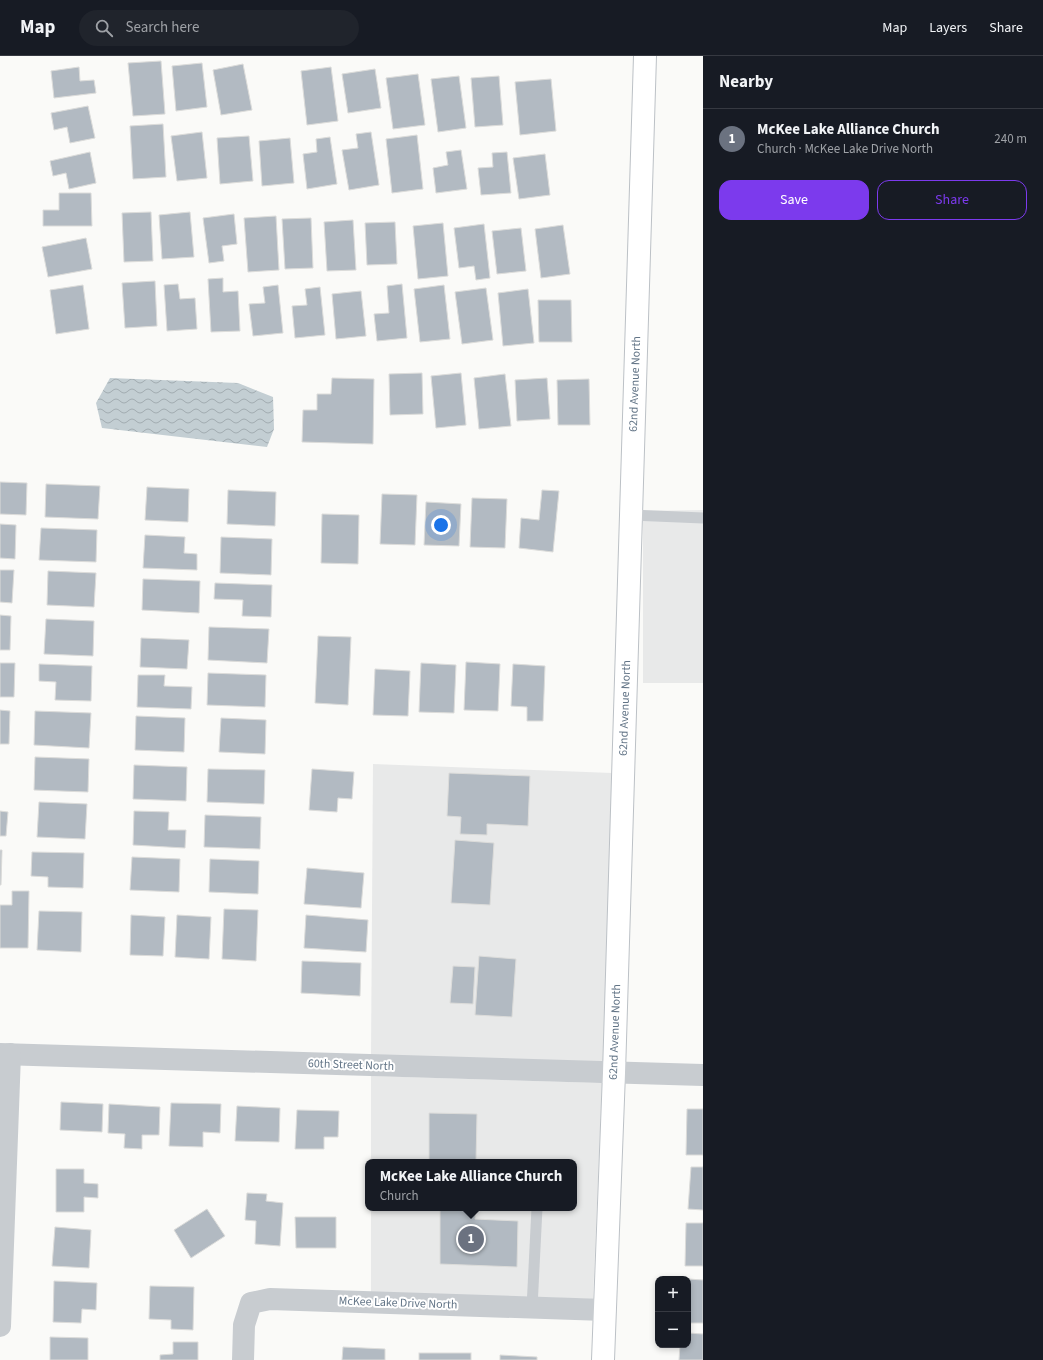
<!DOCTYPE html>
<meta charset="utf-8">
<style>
body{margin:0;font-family:"Source Sans 3",sans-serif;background:#20242c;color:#f1f3f6}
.controls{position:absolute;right:12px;bottom:12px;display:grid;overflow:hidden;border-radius:8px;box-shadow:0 2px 6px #0003}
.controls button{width:36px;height:36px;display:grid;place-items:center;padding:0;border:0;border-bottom:1px solid #363941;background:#171b24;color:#f1f3f6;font:20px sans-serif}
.you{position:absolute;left:441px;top:469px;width:14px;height:14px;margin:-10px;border:3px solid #fff;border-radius:50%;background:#1a73e8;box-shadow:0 0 0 6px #1a73e833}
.badge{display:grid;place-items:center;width:26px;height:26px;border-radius:50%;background:#7c3aed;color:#fff;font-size:13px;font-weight:700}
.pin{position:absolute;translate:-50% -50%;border:2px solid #fff;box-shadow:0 1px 4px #0006}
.popup{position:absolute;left:365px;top:1103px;width:212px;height:52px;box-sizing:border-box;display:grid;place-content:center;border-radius:8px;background:#171b24;filter:drop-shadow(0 1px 3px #0005);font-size:13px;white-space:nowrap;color:#9ea1a6}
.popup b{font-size:15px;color:#f1f3f6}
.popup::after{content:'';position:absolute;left:50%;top:100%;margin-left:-8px;border:8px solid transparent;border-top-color:#171b24}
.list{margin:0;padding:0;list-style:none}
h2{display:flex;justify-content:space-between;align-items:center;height:52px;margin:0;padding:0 16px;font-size:17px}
h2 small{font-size:13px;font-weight:400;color:#9ea1a6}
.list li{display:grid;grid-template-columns:26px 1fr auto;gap:12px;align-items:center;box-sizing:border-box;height:60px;padding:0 16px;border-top:1px solid #363941}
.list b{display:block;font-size:15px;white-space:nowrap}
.list p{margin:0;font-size:13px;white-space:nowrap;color:#9ea1a6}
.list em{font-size:13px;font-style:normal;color:#9ea1a6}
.actions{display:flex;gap:8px;padding:12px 16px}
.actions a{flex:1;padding:9px 0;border:1px solid #7c3aed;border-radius:12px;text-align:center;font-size:14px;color:#7c3aed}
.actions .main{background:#7c3aed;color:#fff}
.icon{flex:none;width:22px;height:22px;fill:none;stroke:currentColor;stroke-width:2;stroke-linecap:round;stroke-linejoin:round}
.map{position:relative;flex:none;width:703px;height:1304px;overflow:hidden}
header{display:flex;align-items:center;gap:24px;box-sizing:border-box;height:56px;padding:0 20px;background:#171b24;border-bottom:1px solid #363941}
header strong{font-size:19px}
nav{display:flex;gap:22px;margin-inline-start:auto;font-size:14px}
.search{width:280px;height:36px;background:#20242c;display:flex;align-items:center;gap:10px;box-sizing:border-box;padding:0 14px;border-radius:22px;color:#9ea1a6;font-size:15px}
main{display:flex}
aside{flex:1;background:#171b24}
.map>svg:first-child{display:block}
</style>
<header>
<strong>Map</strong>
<div class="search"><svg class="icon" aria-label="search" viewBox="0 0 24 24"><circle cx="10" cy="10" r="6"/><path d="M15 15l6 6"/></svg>Search here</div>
<nav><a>Map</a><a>Layers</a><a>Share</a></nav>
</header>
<main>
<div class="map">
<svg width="703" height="1304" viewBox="0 0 703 1304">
<defs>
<pattern id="water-waves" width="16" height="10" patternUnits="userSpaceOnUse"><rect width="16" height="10" fill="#c3ced3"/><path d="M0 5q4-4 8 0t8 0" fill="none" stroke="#a2acb1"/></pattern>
</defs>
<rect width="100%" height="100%" fill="#fafaf8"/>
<!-- built -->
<g fill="#e8e9e9">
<polygon points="703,454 703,627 643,627 643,455"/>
<polygon points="373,708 612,717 603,1006 371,999"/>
<polygon points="371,1020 602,1027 593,1243 371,1236 371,1152 574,1152 574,1106 371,1106"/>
</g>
<!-- water -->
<polygon fill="url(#water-waves)" points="110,322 238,327 273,341 274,373 267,391 102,372 96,347"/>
<!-- building -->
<g fill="#b2bac2" stroke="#dcdcda">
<polygon points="161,5 165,58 133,60 128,7"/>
<polygon points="202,7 207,51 176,55 172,10"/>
<polygon points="243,8 252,54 221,59 213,14"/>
<polygon points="79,11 80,25 94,24 96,37 54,42 51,15"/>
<polygon points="331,11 338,65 307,69 301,15"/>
<polygon points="375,13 381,52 348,57 342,18"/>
<polygon points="418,18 425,69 393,73 386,22"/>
<polygon points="459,20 466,72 438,76 431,23"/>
<polygon points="499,20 503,69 475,71 471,22"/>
<polygon points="551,23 556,75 520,79 515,26"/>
<polygon points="88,50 95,82 70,87 67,71 54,74 51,57"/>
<polygon points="163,68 166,121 133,123 130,70"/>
<polygon points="202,76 207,122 177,125 171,80"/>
<polygon points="371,76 379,129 349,134 342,94 358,92 356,78"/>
<polygon points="417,79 423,133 392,137 386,83"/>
<polygon points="249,80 253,125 220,128 217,82"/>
<polygon points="330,81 337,128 307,133 303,98 317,96 316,83"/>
<polygon points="290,82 294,127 262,130 259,85"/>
<polygon points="461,94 467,133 436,137 433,112 448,109 446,96"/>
<polygon points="90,96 96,127 69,133 66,117 53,120 50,105"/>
<polygon points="507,96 511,137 481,139 478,112 493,111 492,97"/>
<polygon points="545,98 550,139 519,143 513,102"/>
<polygon points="59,137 91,137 92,170 43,170 43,154 59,154"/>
<polygon points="151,156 153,205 124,206 122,157"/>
<polygon points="190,156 194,201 162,203 159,159"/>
<polygon points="234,158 237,188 222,190 224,205 209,207 203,162"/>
<polygon points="276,160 279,214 248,216 244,162"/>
<polygon points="311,162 313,212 285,213 282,163"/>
<polygon points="353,164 356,214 327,215 324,166"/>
<polygon points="395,166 397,208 367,209 365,167"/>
<polygon points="443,167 448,220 418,223 413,170"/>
<polygon points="484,168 490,222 476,224 474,210 459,212 454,172"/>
<polygon points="563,169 570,218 541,222 535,173"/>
<polygon points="521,172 526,215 497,218 492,175"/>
<polygon points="86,182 92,213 48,221 42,191"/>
<polygon points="223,222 223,236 238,235 240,275 211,276 208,223"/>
<polygon points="155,225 157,270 125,272 122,227"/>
<polygon points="178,228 180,243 195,242 197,273 167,275 164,229"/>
<polygon points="402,228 407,282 377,285 374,258 389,257 387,230"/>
<polygon points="83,229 89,273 56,278 50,234"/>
<polygon points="278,229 283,277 253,280 249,248 265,247 263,231"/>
<polygon points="444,229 450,283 420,286 414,233"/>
<polygon points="320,231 325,279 295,282 292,250 307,249 305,233"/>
<polygon points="486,232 493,284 462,288 455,236"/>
<polygon points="528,233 534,287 503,290 498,237"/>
<polygon points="361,235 366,280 336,283 332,238"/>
<polygon points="538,244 571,244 572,286 539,286"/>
<polygon points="422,317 423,358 390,359 389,318"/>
<polygon points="461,317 466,369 436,372 431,320"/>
<polygon points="505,318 511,370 479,373 474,322"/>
<polygon points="332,322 374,323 373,388 302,386 303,354 317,354 317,338 331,338"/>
<polygon points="547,322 550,363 517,365 515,324"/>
<polygon points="589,323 590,369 558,369 557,324"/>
<polygon points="0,426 27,427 26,459 0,458"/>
<polygon points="46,428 100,430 98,463 45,461"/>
<polygon points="147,431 189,433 188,466 145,464"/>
<polygon points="228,434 276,436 275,470 227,468"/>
<polygon points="542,434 559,435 553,496 519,492 521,462 539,464"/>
<polygon points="382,438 417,439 415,489 380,488"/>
<polygon points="472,442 507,443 505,492 470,491"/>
<polygon points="426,446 461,448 459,490 424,489"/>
<polygon points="322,458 359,459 358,508 321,507"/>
<polygon points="0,468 16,469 15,503 0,502"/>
<polygon points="41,472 97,474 96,506 39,504"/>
<polygon points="145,479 185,481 184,497 197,498 197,514 143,512"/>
<polygon points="221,481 272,483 271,519 220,517"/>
<polygon points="0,514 14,514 12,547 0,546"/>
<polygon points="48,515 96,517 94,551 47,549"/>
<polygon points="143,523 200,525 199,557 142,554"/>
<polygon points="215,527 272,529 271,561 242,560 243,544 214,543"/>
<polygon points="0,559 11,560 10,594 0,594"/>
<polygon points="46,563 94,565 93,600 44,598"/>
<polygon points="209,571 269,573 267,607 208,604"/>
<polygon points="318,580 351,581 348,649 315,647"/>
<polygon points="141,582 189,584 187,613 140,611"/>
<polygon points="466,606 500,608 498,655 464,654"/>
<polygon points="0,607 15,607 14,641 0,641"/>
<polygon points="421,607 456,609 454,657 419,656"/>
<polygon points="39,608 92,610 91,645 55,644 56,626 39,625"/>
<polygon points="513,608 545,610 543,665 527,665 527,651 511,650"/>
<polygon points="375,613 410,615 408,660 373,659"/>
<polygon points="208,617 266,619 265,651 207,649"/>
<polygon points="138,619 165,619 164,630 192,631 191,653 137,651"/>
<polygon points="0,654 10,655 9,688 0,688"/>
<polygon points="35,655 91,657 89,692 34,689"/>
<polygon points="136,660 185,662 184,696 135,694"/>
<polygon points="221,662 266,664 265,698 219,696"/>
<polygon points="35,701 89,703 88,736 34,734"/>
<polygon points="134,709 187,711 186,745 133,743"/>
<polygon points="208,713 265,714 264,748 207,746"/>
<polygon points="312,713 354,716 352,743 338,742 337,756 309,754"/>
<polygon points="449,717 530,720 528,770 487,768 487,779 460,778 461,761 447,760"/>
<polygon points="39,746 87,748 85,783 37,781"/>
<polygon points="0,755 8,756 6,780 0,780"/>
<polygon points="134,755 169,756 168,774 186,774 185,792 133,789"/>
<polygon points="205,759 261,761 260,793 204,791"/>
<polygon points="455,784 494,787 490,849 451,847"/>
<polygon points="0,794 2,794 1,829 0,829"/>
<polygon points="32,796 84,797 83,832 48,831 48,821 31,820"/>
<polygon points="132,801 180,803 179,836 130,834"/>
<polygon points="210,803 259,805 258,838 209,836"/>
<polygon points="307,812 364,817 361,852 304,848"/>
<polygon points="12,835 29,835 28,892 0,892 0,849 12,849"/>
<polygon points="224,853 258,854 256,905 222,903"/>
<polygon points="39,855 82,856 81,896 37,894"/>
<polygon points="131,859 165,861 163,900 130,899"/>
<polygon points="177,859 211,861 209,903 175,901"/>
<polygon points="306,859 368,864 366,896 304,892"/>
<polygon points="479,900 516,903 512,961 475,959"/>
<polygon points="302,905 361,907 360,940 301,937"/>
<polygon points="453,910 475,911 473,948 450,947"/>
<polygon points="61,1046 103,1048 102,1076 60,1074"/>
<polygon points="171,1047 221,1048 220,1077 203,1076 203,1091 169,1090"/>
<polygon points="109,1048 160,1051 159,1079 142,1079 142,1093 124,1092 125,1078 108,1077"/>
<polygon points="237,1050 280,1052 279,1086 235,1085"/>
<polygon points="687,1053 703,1053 703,1099 686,1099"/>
<polygon points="297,1054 339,1055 338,1081 324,1081 324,1093 295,1093"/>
<polygon points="429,1057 477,1058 476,1106 429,1106"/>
<polygon points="691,1111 703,1111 703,1154 688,1153"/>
<polygon points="56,1113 84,1113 84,1127 98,1128 98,1142 84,1141 84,1156 56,1156"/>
<polygon points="247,1137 267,1138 266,1145 283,1147 280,1190 255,1188 256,1165 245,1164"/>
<polygon points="440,1152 476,1152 475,1163 518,1165 517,1211 440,1208"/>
<polygon points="207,1153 225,1180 191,1202 174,1174"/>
<polygon points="295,1161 336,1161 336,1192 296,1192"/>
<polygon points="686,1167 703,1167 703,1210 685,1210"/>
<polygon points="55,1171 91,1174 89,1212 52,1210"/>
<polygon points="688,1223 703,1224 703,1267 688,1267"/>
<polygon points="54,1225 97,1227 96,1254 82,1253 81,1267 53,1266"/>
<polygon points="150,1230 194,1231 193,1274 171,1273 171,1264 149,1263"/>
<polygon points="688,1277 703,1278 703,1304 679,1304 680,1289 688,1289"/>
<polygon points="50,1281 88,1282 88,1304 50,1304"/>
<polygon points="173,1286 198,1286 198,1304 160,1304 160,1299 173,1298"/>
<polygon points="343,1291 385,1293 385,1304 342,1304"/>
<rect x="419" y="1297" width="52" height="7"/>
<polygon points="500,1299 537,1301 537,1304 500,1304"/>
</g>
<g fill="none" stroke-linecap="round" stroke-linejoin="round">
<!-- secondary casing -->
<g stroke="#bcc1c6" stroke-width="24">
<polyline id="secondary" points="603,1304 614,1017 645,0"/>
</g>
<!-- lane -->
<g stroke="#c8ccd0" stroke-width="11">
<polyline points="631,459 703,462"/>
<polyline points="532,1252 537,1152"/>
</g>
<!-- street -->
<g stroke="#c8ccd0" stroke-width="22">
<polyline points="0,998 703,1019"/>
<polyline points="0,1270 10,998"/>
<polyline points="243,1304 244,1269 251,1247 270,1243 605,1254"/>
</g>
<!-- secondary -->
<use href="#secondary" stroke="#fff" stroke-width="22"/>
</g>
<g text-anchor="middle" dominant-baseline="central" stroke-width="4" stroke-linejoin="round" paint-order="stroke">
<!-- street labels -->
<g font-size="12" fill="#627486" stroke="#fff">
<text transform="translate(635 328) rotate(-88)">62nd Avenue North</text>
<text transform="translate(625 652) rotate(-88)">62nd Avenue North</text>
<text transform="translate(615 976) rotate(-88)">62nd Avenue North</text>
<text transform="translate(351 1009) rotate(2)">60th Street North</text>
<text transform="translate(398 1247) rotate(2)">McKee Lake Drive North</text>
</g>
</g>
</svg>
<div class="controls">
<button>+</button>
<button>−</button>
</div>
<div class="you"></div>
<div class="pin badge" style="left:471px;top:1183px;background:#6b7280">1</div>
<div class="popup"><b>McKee Lake Alliance Church</b>Church</div>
</div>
<aside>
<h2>Nearby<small></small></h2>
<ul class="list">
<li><span class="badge" style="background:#6b7280">1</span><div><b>McKee Lake Alliance Church</b><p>Church · McKee Lake Drive North</p></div><em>240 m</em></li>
</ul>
<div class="actions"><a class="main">Save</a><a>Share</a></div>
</aside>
</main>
